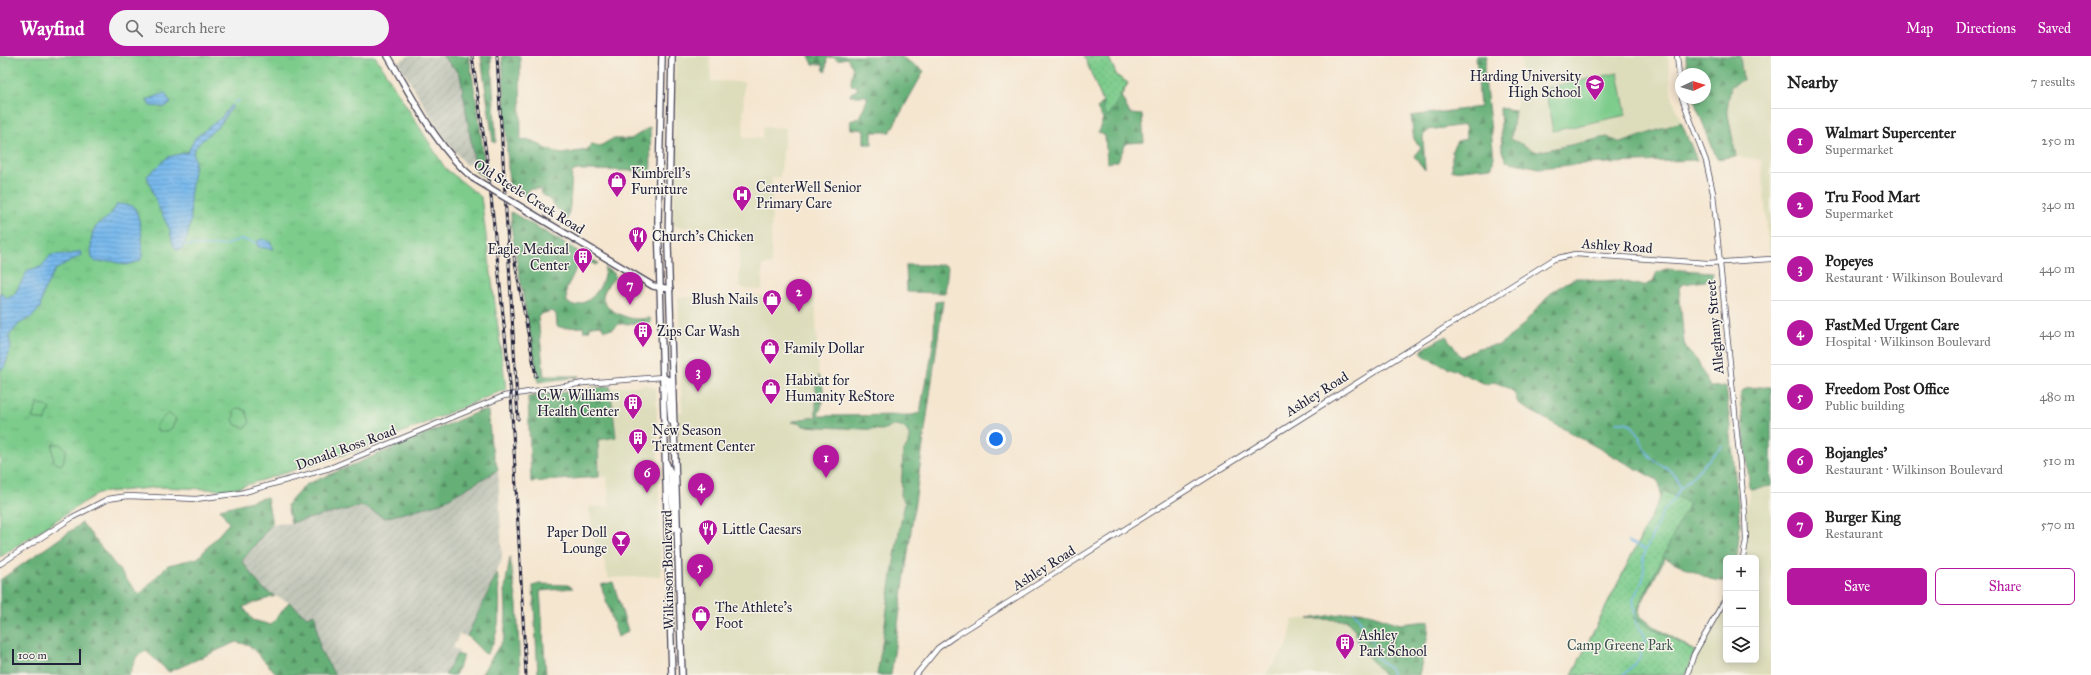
<!DOCTYPE html>
<meta charset="utf-8">
<style>
body{margin:0;font-family:"IM FELL Great Primer",serif;background:#f2f2f2;color:#222}
.controls{position:absolute;right:12px;bottom:12px;display:grid;overflow:hidden;border-radius:6px;box-shadow:0 2px 10px #0003}
.controls button{width:36px;height:36px;display:grid;place-items:center;padding:0;border:0;border-bottom:1px solid #e0e0e0;background:#fff;color:#222;font:20px sans-serif}
.compass{position:absolute;left:1675px;top:12px;width:36px;height:36px;border-radius:50%;background:#fff;box-shadow:0 2px 10px #0003;rotate:86deg}
.scale{position:absolute;left:12px;bottom:10px;width:69px;box-sizing:border-box;padding-left:4px;border:2px solid #22223b;border-top:0;font-size:11px;line-height:14px;white-space:nowrap;color:#22223b;-webkit-text-stroke:3px #f7f3e8;paint-order:stroke}
.you{position:absolute;left:996px;top:383px;width:14px;height:14px;margin:-10px;border:3px solid #fff;border-radius:50%;background:#1a73e8;box-shadow:0 0 0 6px #1a73e833}
.badge{display:grid;place-items:center;width:26px;height:26px;border-radius:50%;background:#b5179e;color:#fff;font-size:13px;font-weight:700}
.pin{position:absolute;translate:-50% -33px;filter:drop-shadow(0 1px 2px #0008)}
.pin::after{content:'';position:absolute;top:21px;width:14px;height:12px;background:inherit;clip-path:polygon(0 0,100% 0,50% 100%)}
.list{margin:0;padding:0;list-style:none}
h2{display:flex;justify-content:space-between;align-items:center;height:52px;margin:0;padding:0 16px;font-size:17px}
h2 small{font-size:13px;font-weight:400;color:#767676}
.list li{display:grid;grid-template-columns:26px 1fr auto;gap:12px;align-items:center;box-sizing:border-box;height:64px;padding:0 16px;border-top:1px solid #e0e0e0}
.list b{display:block;font-size:15px;white-space:nowrap}
.list p{margin:0;font-size:13px;white-space:nowrap;color:#767676}
.list em{font-size:13px;font-style:normal;color:#767676}
.actions{display:flex;gap:8px;padding:12px 16px}
.actions a{flex:1;padding:9px 0;border:1px solid #b5179e;border-radius:6px;text-align:center;font-size:14px;color:#b5179e}
.actions .main{background:#b5179e;color:#fff}
.icon{flex:none;width:22px;height:22px;fill:none;stroke:currentColor;stroke-width:2;stroke-linecap:round;stroke-linejoin:round}
.map{position:relative;flex:none;width:1771px;height:619px;overflow:hidden}
header{display:flex;align-items:center;gap:24px;box-sizing:border-box;height:56px;padding:0 20px;background:#b5179e;color:#fff}
header strong{font-size:19px}
nav{display:flex;gap:22px;margin-inline-start:auto;font-size:14px}
.search{width:280px;height:36px;background:#f2f2f2;display:flex;align-items:center;gap:10px;box-sizing:border-box;padding:0 14px;border-radius:22px;color:#767676;font-size:15px}
main{display:flex}
aside{flex:1;background:#fff}
.map>svg:first-child{display:block}
</style>
<header>
<strong>Wayfind</strong>
<div class="search"><svg class="icon" aria-label="search" viewBox="0 0 24 24"><circle cx="10" cy="10" r="6"/><path d="M15 15l6 6"/></svg>Search here</div>
<nav><a>Map</a><a>Directions</a><a>Saved</a></nav>
</header>
<main>
<div class="map">
<svg width="1771" height="619" viewBox="0 0 1771 619">
<defs>
<pattern id="industrial-furrows" width="10" height="10" patternUnits="userSpaceOnUse"><rect width="10" height="10" fill="#c2c6b9"/><path d="M-1 1l2-2M0 10L10 0M9 11l2-2" fill="none" stroke="#a6aaa0"/></pattern>
<pattern id="grass-tufts" width="24" height="20" patternUnits="userSpaceOnUse"><rect width="24" height="20" fill="#7dcc8c"/><path d="M3 7l-1-3M5 7V3M7 7l1-3M15 17l-1-3M17 17v-4M19 17l1-3" fill="none" stroke="#6caf7a"/></pattern>
<pattern id="forest-firs" width="22" height="20" patternUnits="userSpaceOnUse"><rect width="22" height="20" fill="#66b078"/><path d="M5 1l3.5 6h-7zM16 11l3.5 6h-7z" fill="#548f64"/></pattern>
<pattern id="park-dots" width="8" height="8" patternUnits="userSpaceOnUse"><rect width="8" height="8" fill="#7dcc8c"/><path d="M2 2h.1M6 6h.1" fill="none" stroke="#6caf7a" stroke-width="1.8" stroke-linecap="round"/></pattern>
<pattern id="water-rules" width="6" height="5" patternUnits="userSpaceOnUse"><rect width="6" height="5" fill="#78b9ed"/><path d="M0 2.5h6" fill="none" stroke="#6296c1"/></pattern>
</defs>
<rect width="100%" height="100%" fill="#f7f3e8"/>
<filter id="ink" filterUnits="userSpaceOnUse"><feTurbulence type="fractalNoise" baseFrequency=".025" numOctaves="2"/><feDisplacementMap in="SourceGraphic" scale="8" xChannelSelector="R" yChannelSelector="G"/><feConvolveMatrix kernelMatrix="1 2 1 2 8 2 1 2 1" color-interpolation-filters="sRGB"/></filter>
<filter id="wash" filterUnits="userSpaceOnUse"><feTurbulence type="fractalNoise" baseFrequency=".012" numOctaves="4" result="noise"/><feDisplacementMap in="SourceGraphic" scale="16" xChannelSelector="R" yChannelSelector="G"/><feGaussianBlur stdDeviation="0.9" result="paint"/><feColorMatrix in="noise" values="0 0 0 0 0 0 0 0 0 0 0 0 0 0 0 0 0 1.4 0 .05"/><feComposite in="paint" operator="in"/></filter>
<g filter="url(#wash)">
<rect width="100%" height="100%" fill="#f5e6d0"/>
<!-- built -->
<g fill="#ddddbc">
<polygon points="676,0 710,0 711,25 744,26 743,82 762,82 763,71 786,72 780,121 772,122 771,209 763,209 762,234 745,233 739,230 740,173 675,171 673,168"/>
<polygon points="1520,0 1668,0 1671,37 1681,66 1621,87 1607,81 1537,96 1511,83 1522,14"/>
<polygon points="1740,0 1771,0 1771,196 1769,197 1761,104 1736,100 1727,53 1731,30 1743,23"/>
<polygon points="734,240 802,241 815,244 821,367 925,370 890,619 686,619 678,356 682,356 678,241"/>
<polygon points="647,329 656,332 661,520 608,522 605,507 593,483 589,451 609,450 607,421 599,421 598,384 616,381 610,332"/>
<polygon points="1771,430 1771,619 1687,619 1690,610 1726,543 1726,604 1756,604 1756,502 1744,502 1746,457 1750,433"/>
<polygon points="1359,557 1402,619 1265,619 1287,590 1290,582 1292,564"/>
</g>
<!-- industrial -->
<g fill="url(#industrial-furrows)">
<polygon points="409,0 442,0 460,17 475,106 466,109 445,83 424,49 398,6"/>
<polygon points="498,414 502,503 467,581 459,578 453,592 459,595 445,619 335,619 320,594 315,558 307,561 289,546 275,540 262,532 242,505 272,468 291,467 362,450 441,447"/>
</g>
<!-- grass -->
<polygon fill="url(#grass-tufts)" stroke="#507764" points="0,0 375,0 445,112 481,141 506,333 365,392 230,434 160,431 98,437 0,501"/>
<!-- forest -->
<g fill="url(#forest-firs)" stroke="#44695a">
<polygon points="442,0 469,0 479,61 486,122 476,116 460,18"/>
<polygon points="481,0 491,0 496,84 495,87 493,86"/>
<polygon points="502,0 520,0 521,84 533,85 547,93 561,98 587,94 591,88 600,90 612,83 631,83 650,71 651,119 642,115 585,114 577,114 572,116 570,150 567,165 551,145 541,137 540,133 528,133 528,142 509,131"/>
<path d="M809,0H900L924,15L890,76H872V88H864V75L860,73H851L850,65L859,62L867,44V40H850L851,37L857,34V30L851,29C851,15 857,15 847,2L837,4L834,1L827,2L826,15H824L823,8H813Z"/>
<polygon points="1085,0 1108,0 1117,20 1128,27 1121,40 1130,58 1142,59 1144,86 1126,87 1118,105 1107,107 1105,80 1098,76 1103,63 1097,53 1103,46"/>
<polygon points="1476,0 1487,0 1484,14 1494,101 1492,111 1452,115 1452,94 1457,85 1466,83 1465,69 1428,74 1423,80 1425,114 1414,100 1421,91 1414,84 1411,60 1480,51"/>
<polygon points="1686,0 1740,0 1743,24 1731,30 1727,53 1736,100 1717,103 1693,42 1705,42 1705,18 1687,18"/>
<polygon points="1500,52 1515,54 1511,83 1537,96 1607,81 1621,87 1681,66 1697,104 1582,108 1539,112 1506,105 1502,95"/>
<path d="M511,156L598,207L596,209L583,203L580,204L566,234L567,246L573,250C592,247 604,231 605,212L614,217L615,221C611,226 604,233 603,240C601,253 627,263 637,263C642,263 646,262 650,262L651,267L619,268L613,273L604,274L601,269L591,270L589,275H584L583,271L563,272L557,270L556,258L552,255L541,258L538,261L544,320H579V321L538,326L511,172Z"/>
<polygon points="906,209 944,209 948,211 945,237 907,236"/>
<path d="M1666,213L1713,216L1712,224L1683,228L1679,232L1684,287L1688,295L1697,304L1710,331L1726,330L1740,468L1737,502H1726V526L1710,523L1665,502L1640,550L1639,558C1643,565 1678,584 1688,591L1658,619H1572L1661,441L1660,429L1657,424L1520,349C1516,345 1517,341 1514,337C1511,332 1499,328 1494,326L1488,329L1429,303L1422,298L1421,294L1446,280L1461,301L1478,292L1500,288L1516,276L1553,235L1566,227L1576,222H1584L1597,225L1617,224L1644,230L1653,225L1657,216Z"/>
<path d="M943,245L891,619H877C887,562 892,504 905,447L901,441L903,395C913,386 911,372 897,369L882,374L803,370V368L791,366L801,363L816,361V328L819,319C825,328 824,350 818,358L820,360L912,359L920,357L926,323L928,321L934,281L935,246Z"/>
<polygon points="610,330 616,381 598,384 599,421 531,426 528,341"/>
<path d="M1760,331H1771V430L1750,433L1740,342C1743,330 1750,332 1760,331Z"/>
<polygon points="480,355 488,355 491,388 498,414 441,447 385,462 362,450 291,467 287,449 305,429"/>
<polygon points="267,441 272,468 242,505 262,532 275,540 243,551 253,564 271,569 289,546 307,561 315,558 320,594 335,619 278,619 249,589 236,586 169,616 146,595 137,600 129,619 0,619 0,524 82,467 139,539 168,509 198,502 229,467 220,453"/>
<polygon points="510,501 517,548 520,619 481,619 504,582 506,561 505,532"/>
<path d="M497,517C501,543 502,576 487,598L484,597L467,580Z"/>
<polygon points="613,526 628,575 618,581 601,529"/>
<polygon points="539,528 568,529 573,532 540,535 546,619 538,619 533,530"/>
<path d="M1360,555L1400,568L1429,565L1428,579L1419,619H1383C1375,605 1353,590 1355,574L1346,564L1308,563Z"/>
<polygon points="457,598 464,600 455,619 445,619"/>
</g>
<!-- park -->
<g fill="url(#park-dots)" stroke="#507764">
<polygon points="1084,0 1108,0 1117,20 1128,27 1108,61 1103,54 1103,46"/>
<polygon points="1664,435 1689,447 1633,562 1695,595 1686,619 1572,619"/>
</g>
<!-- pitch -->
<g fill="#7dcc8c" stroke="#507764">
<polygon points="1618,17 1626,59 1553,75 1545,32"/>
<polygon points="38,347 50,352 45,365 32,362"/>
<polygon points="240,352 246,355 250,366 245,372 236,369 233,364 235,353"/>
<polygon points="168,357 176,363 172,372 165,376 157,374 156,369"/>
<polygon points="53,388 60,388 66,393 63,407 60,409 54,406 52,391"/>
</g>
<!-- water -->
<g fill="url(#water-rules)" stroke="#4d6e94">
<polygon points="165,37 171,48 164,51 150,50 147,44"/>
<path d="M231,49L233,51C228,55 225,63 220,68C211,78 200,84 193,95L195,107L190,142L191,164L187,182L182,193L177,194L173,189L170,174L157,148L147,120L168,101L188,96L195,82L222,61Z"/>
<path d="M117,148L133,150C140,156 146,198 140,205L126,209L112,205L96,206L92,202C87,158 105,175 117,148Z"/>
<polygon points="263,183 270,186 274,193 258,191 257,185"/>
<polygon points="80,195 81,199 55,214 44,234 40,252 33,260 19,268 9,280 11,291 5,310 0,315 0,236 7,242 14,239 28,214 41,211 51,199 72,198"/>
</g>
<g fill="none" stroke-linecap="round" stroke-linejoin="round">
<!-- stream -->
<g stroke="#78b9ed" stroke-width="1.5">
<polyline points="235,47 239,44"/>
<polyline points="184,189 210,190 226,189 240,183 256,187"/>
<path d="M1617,366C1623,366 1626,365 1631,369C1640,377 1641,389 1648,398C1661,415 1674,406 1680,433"/>
<polyline points="1628,485 1646,494"/>
<polyline points="1354,556 1358,560 1365,577 1372,584 1376,600 1391,614 1392,619"/>
<polyline points="1624,619 1641,601 1640,595 1646,585 1644,578 1636,567 1633,543 1643,524 1644,512 1643,503 1646,494 1662,457 1674,443 1680,433 1722,390"/>
</g>
</g>
</g>
<g filter="url(#ink)">
<g fill="none" stroke-linecap="round" stroke-linejoin="round">
<!-- minor casing -->
<g stroke="#423f51" stroke-width="6">
<g id="minor">
<polyline points="1677,0 1681,38"/>
<polyline points="1682,42 1706,105 1713,137 1745,458 1746,485 1743,502"/>
<polyline points="0,508 73,461 108,443 128,440 196,443 241,437 330,412 504,340 584,327 663,321"/>
<polyline points="916,619 938,592 955,580 1554,203 1575,198 1708,207 1771,203"/>
<polyline points="1687,619 1694,598 1726,542"/>
</g>
</g>
<!-- major casing -->
<g stroke="#423f51" stroke-width="8">
<g id="major">
<path d="M388,0C413,42 435,90 473,122"/>
<polyline points="662,0 658,164 672,619"/>
<polyline points="672,0 668,189 682,619"/>
<polyline points="516,148 653,230 670,233"/>
<polyline points="663,321 668,324 671,364 675,369"/>
<polyline points="666,407 671,418 673,469 675,472 679,473"/>
</g>
</g>
<!-- minor -->
<use href="#minor" stroke="#fff" stroke-width="4.5"/>
<!-- major -->
<use href="#major" stroke="#fff" stroke-width="5.5"/>
<!-- rail casing -->
<g stroke="#22223b" stroke-width="3">
<g id="rail">
<polyline points="472,0 488,111 511,338 526,619"/>
<polyline points="497,0 518,363"/>
<polyline points="514,201 536,320"/>
</g>
</g>
<!-- rail -->
<use href="#rail" stroke="#f7f3e8" stroke-width="1.5" stroke-dasharray="4.5" stroke-linecap="butt"/>
<!-- major-bridge casing -->
<g stroke="#423f51" stroke-width="8" stroke-linecap="butt">
<polyline id="major-bridge" points="473,122 516,148"/>
</g>
<!-- major-bridge -->
<use href="#major-bridge" stroke="#fff" stroke-width="5.5"/>
</g>
</g>
<!-- icons -->
<defs>
<g id="school-pin" transform="scale(1)"><path d="M0 17L-7.5 6A9.5 9.5 0 1 1 7.5 6Z" fill="#b5179e" stroke="#f7f3e8"/><path d="M0-5L7-2L0 1L-7-2ZM-4 1L0 2.5L4 1V4Q0 6-4 4Z" fill="#fff"/></g>
<g id="shop-pin" transform="scale(1)"><path d="M0 17L-7.5 6A9.5 9.5 0 1 1 7.5 6Z" fill="#b5179e" stroke="#f7f3e8"/><path d="M-5-2.5h2.3a2.7 3.5 0 0 1 5.4 0H5L5.5 6h-11ZM-1.5-2.5h3a1.5 2.3 0 0 0-3 0Z" fill="#fff"/></g>
<g id="hospital-pin" transform="scale(1)"><path d="M0 17L-7.5 6A9.5 9.5 0 1 1 7.5 6Z" fill="#b5179e" stroke="#f7f3e8"/><path d="M-5-5h3v3.5h4V-5h3V5h-3V1.5h-4V5h-3Z" fill="#fff"/></g>
<g id="restaurant-pin" transform="scale(1)"><path d="M0 17L-7.5 6A9.5 9.5 0 1 1 7.5 6Z" fill="#b5179e" stroke="#f7f3e8"/><path d="M-5-6h1v4h1v-4h1v4h1v-4h1v5L-1.5 .5V6h-2V.5L-5-1ZM5-6V6H3V1.5H1.5Q1.5-4 5-6Z" fill="#fff"/></g>
<g id="building-pin" transform="scale(1)"><path d="M0 17L-7.5 6A9.5 9.5 0 1 1 7.5 6Z" fill="#b5179e" stroke="#f7f3e8"/><path d="M-4-6H4V6H1V3H-1V6H-4ZM-2.5-4.3h1.7v1.8h-1.7ZM.8-4.3h1.7v1.8H.8ZM-2.5-1h1.7V.8h-1.7ZM.8-1h1.7V.8H.8Z" fill="#fff"/></g>
<g id="bar-pin" transform="scale(1)"><path d="M0 17L-7.5 6A9.5 9.5 0 1 1 7.5 6Z" fill="#b5179e" stroke="#f7f3e8"/><path d="M-6-5H6L.8 .8V4.5H3.5V6h-7V4.5H-.8V.8Z" fill="#fff"/></g>
</defs>
<g fill-rule="evenodd">
<use href="#school-pin" x="1595" y="28"/>
<use href="#shop-pin" x="617" y="125"/>
<use href="#hospital-pin" x="742" y="139"/>
<use href="#restaurant-pin" x="638" y="180"/>
<use href="#building-pin" x="583" y="201"/>
<use href="#shop-pin" x="772" y="243"/>
<use href="#building-pin" x="643" y="275"/>
<use href="#shop-pin" x="770" y="292"/>
<use href="#shop-pin" x="771" y="332"/>
<use href="#building-pin" x="633" y="347"/>
<use href="#building-pin" x="638" y="382"/>
<use href="#restaurant-pin" x="708" y="473"/>
<use href="#bar-pin" x="621" y="484"/>
<use href="#shop-pin" x="701" y="559"/>
<use href="#building-pin" x="1345" y="587"/>
</g>
<g text-anchor="middle" dominant-baseline="central" stroke-width="3" stroke-linejoin="round" paint-order="stroke">
<!-- poi labels -->
<g font-size="14" fill="#22223b" stroke="#f7f3e8" text-anchor="start">
<text x="1581" y="20" text-anchor="end">Harding University<tspan x="1581" dy="16">High School</tspan></text>
<text x="631" y="117">Kimbrell's<tspan x="631" dy="16">Furniture</tspan></text>
<text x="756" y="131">CenterWell Senior<tspan x="756" dy="16">Primary Care</tspan></text>
<text x="652" y="180">Church's Chicken</text>
<text x="569" y="193" text-anchor="end">Eagle Medical<tspan x="569" dy="16">Center</tspan></text>
<text x="758" y="243" text-anchor="end">Blush Nails</text>
<text x="657" y="275">Zips Car Wash</text>
<text x="784" y="292">Family Dollar</text>
<text x="785" y="324">Habitat for<tspan x="785" dy="16">Humanity ReStore</tspan></text>
<text x="619" y="339" text-anchor="end">C.W. Williams<tspan x="619" dy="16">Health Center</tspan></text>
<text x="652" y="374">New Season<tspan x="652" dy="16">Treatment Center</tspan></text>
<text x="722" y="473">Little Caesars</text>
<text x="607" y="476" text-anchor="end">Paper Doll<tspan x="607" dy="16">Lounge</tspan></text>
<text x="715" y="551">The Athlete's<tspan x="715" dy="16">Foot</tspan></text>
<text x="1359" y="579">Ashley<tspan x="1359" dy="16">Park School</tspan></text>
</g>
<!-- street labels -->
<g font-size="14" fill="#22223b" stroke="#f7f3e8">
<text transform="translate(529 141) rotate(32)">Old Steele Creek Road</text>
<text transform="translate(1617 190) rotate(4)">Ashley Road</text>
<text transform="translate(1715 271) rotate(-95)">Alleghany Street</text>
<text transform="translate(1317 338) rotate(-32)">Ashley Road</text>
<text transform="translate(346 392) rotate(-20)">Donald Ross Road</text>
<text transform="translate(1044 512) rotate(-32)">Ashley Road</text>
<text transform="translate(668 514) rotate(-91)">Wilkinson Boulevard</text>
</g>
<!-- park labels -->
<g font-size="14" fill="#3d5553" stroke="#f7f3e8">
<text x="1620" y="589">Camp Greene Park</text>
</g>
</g>
</svg>
<div class="controls">
<button>+</button>
<button>−</button>
<button><svg class="icon" aria-label="layers" viewBox="0 0 24 24"><path d="M12 4l9 5-9 5-9-5zM3 14l9 5 9-5"/></svg></button>
</div>
<svg class="compass" viewBox="-18 -18 36 36"><path d="M0-13l5 13h-10z" fill="#e53935"/><path d="M0 13l5-13h-10z" fill="#767676"/></svg>
<div class="scale">100 m</div>
<div class="you"></div>
<div class="pin badge" style="left:826px;top:422px">1</div>
<div class="pin badge" style="left:799px;top:256px">2</div>
<div class="pin badge" style="left:698px;top:336px">3</div>
<div class="pin badge" style="left:701px;top:450px">4</div>
<div class="pin badge" style="left:700px;top:531px">5</div>
<div class="pin badge" style="left:647px;top:437px">6</div>
<div class="pin badge" style="left:630px;top:249px">7</div>
</div>
<aside>
<h2>Nearby<small>7 results</small></h2>
<ul class="list">
<li><span class="badge">1</span><div><b>Walmart Supercenter</b><p>Supermarket</p></div><em>250 m</em></li>
<li><span class="badge">2</span><div><b>Tru Food Mart</b><p>Supermarket</p></div><em>340 m</em></li>
<li><span class="badge">3</span><div><b>Popeyes</b><p>Restaurant · Wilkinson Boulevard</p></div><em>440 m</em></li>
<li><span class="badge">4</span><div><b>FastMed Urgent Care</b><p>Hospital · Wilkinson Boulevard</p></div><em>440 m</em></li>
<li><span class="badge">5</span><div><b>Freedom Post Office</b><p>Public building</p></div><em>480 m</em></li>
<li><span class="badge">6</span><div><b>Bojangles'</b><p>Restaurant · Wilkinson Boulevard</p></div><em>510 m</em></li>
<li><span class="badge">7</span><div><b>Burger King</b><p>Restaurant</p></div><em>570 m</em></li>
</ul>
<div class="actions"><a class="main">Save</a><a>Share</a></div>
</aside>
</main>
